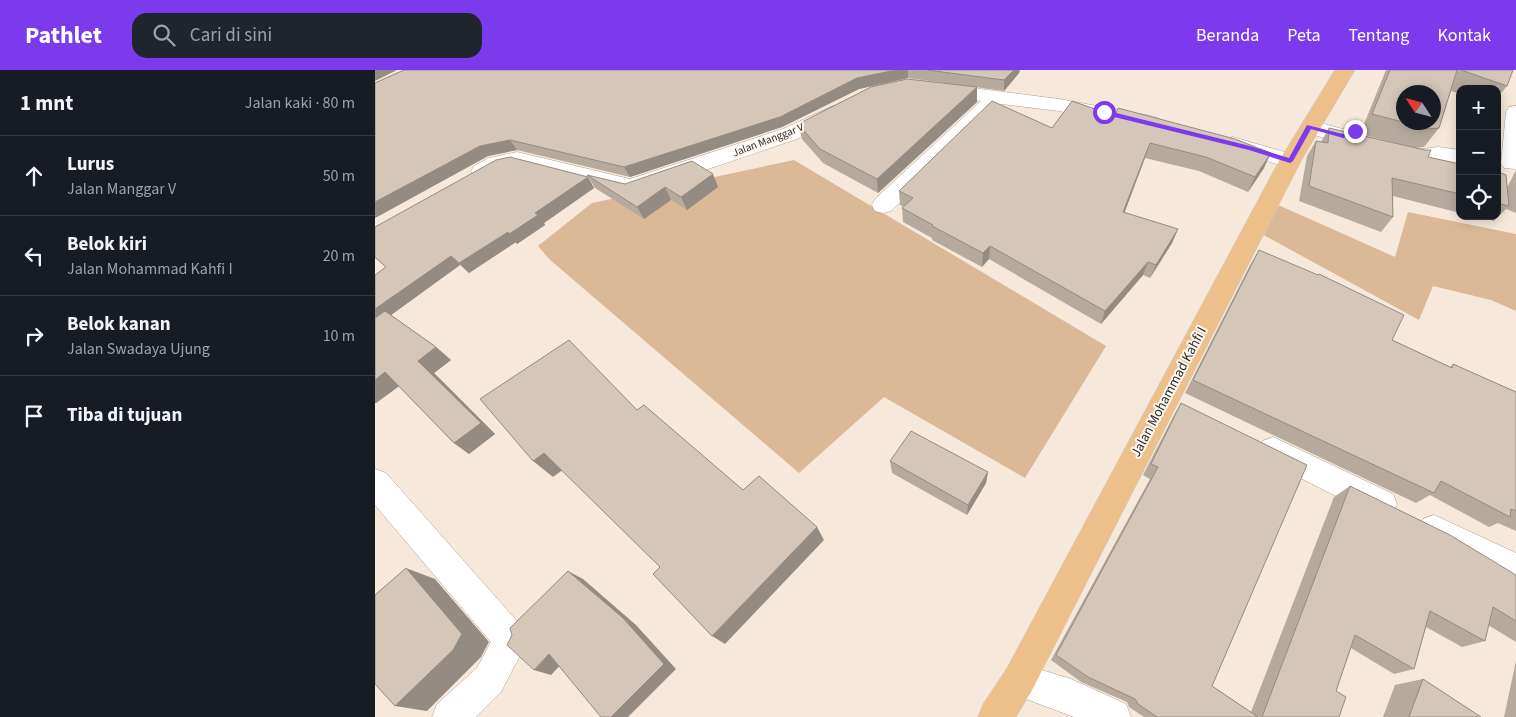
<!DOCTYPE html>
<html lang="id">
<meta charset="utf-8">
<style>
body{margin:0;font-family:"Source Sans 3",sans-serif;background:#20242c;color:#f1f3f6}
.controls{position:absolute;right:15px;top:15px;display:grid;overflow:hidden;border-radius:10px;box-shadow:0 2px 12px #0003}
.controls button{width:45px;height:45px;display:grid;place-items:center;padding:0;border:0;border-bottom:1px solid #363941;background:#171b24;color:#f1f3f6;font:25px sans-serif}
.compass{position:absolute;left:1021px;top:15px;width:45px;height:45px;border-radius:50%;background:#171b24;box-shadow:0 2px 12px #0003;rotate:306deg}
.stop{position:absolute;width:15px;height:15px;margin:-11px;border:4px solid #7c3aed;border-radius:50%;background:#fff}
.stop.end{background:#7c3aed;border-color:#fff;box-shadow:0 1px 5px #0008}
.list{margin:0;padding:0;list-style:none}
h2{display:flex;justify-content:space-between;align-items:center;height:65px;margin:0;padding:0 20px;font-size:21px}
h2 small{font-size:16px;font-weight:400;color:#9ea1a6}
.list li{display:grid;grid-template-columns:32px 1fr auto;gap:15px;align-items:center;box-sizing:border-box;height:80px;padding:0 20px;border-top:1px solid #363941}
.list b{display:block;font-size:19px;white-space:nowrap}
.list p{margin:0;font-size:16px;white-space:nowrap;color:#9ea1a6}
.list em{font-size:16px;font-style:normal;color:#9ea1a6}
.icon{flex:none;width:28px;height:28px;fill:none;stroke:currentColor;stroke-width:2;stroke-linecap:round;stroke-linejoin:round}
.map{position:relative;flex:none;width:1141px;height:647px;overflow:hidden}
header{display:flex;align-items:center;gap:30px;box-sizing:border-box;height:70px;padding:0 25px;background:#7c3aed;color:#fff}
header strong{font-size:24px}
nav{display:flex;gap:28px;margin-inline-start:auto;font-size:18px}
.search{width:350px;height:45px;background:#20242c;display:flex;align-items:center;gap:12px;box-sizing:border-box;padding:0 18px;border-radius:15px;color:#9ea1a6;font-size:19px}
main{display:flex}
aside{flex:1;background:#171b24}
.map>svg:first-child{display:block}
</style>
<header>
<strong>Pathlet</strong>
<div class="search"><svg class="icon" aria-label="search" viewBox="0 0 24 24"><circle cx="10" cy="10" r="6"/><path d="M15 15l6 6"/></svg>Cari di sini</div>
<nav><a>Beranda</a><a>Peta</a><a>Tentang</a><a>Kontak</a></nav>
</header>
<main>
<aside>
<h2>1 mnt<small>Jalan kaki · 80 m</small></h2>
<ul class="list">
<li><svg class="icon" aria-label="ahead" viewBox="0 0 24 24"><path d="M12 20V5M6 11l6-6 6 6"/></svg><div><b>Lurus</b><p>Jalan Manggar V</p></div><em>50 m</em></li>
<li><svg class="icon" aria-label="left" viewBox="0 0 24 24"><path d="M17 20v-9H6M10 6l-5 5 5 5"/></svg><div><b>Belok kiri</b><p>Jalan Mohammad Kahfi I</p></div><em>20 m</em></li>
<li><svg class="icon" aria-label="right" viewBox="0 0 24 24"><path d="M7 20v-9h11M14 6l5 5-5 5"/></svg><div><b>Belok kanan</b><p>Jalan Swadaya Ujung</p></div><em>10 m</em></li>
<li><svg class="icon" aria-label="arrive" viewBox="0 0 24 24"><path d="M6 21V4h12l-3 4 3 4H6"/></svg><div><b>Tiba di tujuan</b></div></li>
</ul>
</aside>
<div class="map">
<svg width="1141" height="647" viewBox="0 0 1141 647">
<rect width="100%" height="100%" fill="#f6e8da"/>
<!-- green -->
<g fill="#dbb997">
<polygon points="419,90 731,276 650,408 509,327 424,403 174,189 163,176 217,133"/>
<polygon points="901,134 1020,187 1033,142 1141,164 1141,241 1116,230 1058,216 1044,250 883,162"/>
</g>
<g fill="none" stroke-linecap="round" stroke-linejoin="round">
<!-- minor casing -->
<g stroke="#afa194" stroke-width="1">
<g id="minor">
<polygon points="566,14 684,29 776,46 783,48 786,53 783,58 776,60 684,41 626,34 516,141 508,143 500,141 497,135 500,129 606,31 559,24 556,20 559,16"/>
<path d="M458,36L465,37L468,42L465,47L422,69L256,125L142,96C127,99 114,110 99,106L96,101L99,96L114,88L142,82L255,109L408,59Z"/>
<polygon points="1141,36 1141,99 1129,98 1126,93 1131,42 1134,37"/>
<polygon points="935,50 975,61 990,68 1039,80 1063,77 1085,80 1085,94 1063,91 1039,94 976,78 961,71 928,62 925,57 928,52"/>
<polygon points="858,67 923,86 926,91 923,96 915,98 851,79 847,74 851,69"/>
<polygon points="898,367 1018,424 1022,434 1018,444 1007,448 996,444 888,389 884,380 888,371"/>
<polygon points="0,399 11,403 148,558 153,570 126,622 101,647 57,647 62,634 102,598 116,572 0,435"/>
<polygon points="1059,445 1141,483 1141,516 1048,471 1043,460 1048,449"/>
<polygon points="644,593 696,609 751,634 756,647 699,647 632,622 627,610 632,598"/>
</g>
</g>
<!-- major casing -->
<g stroke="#d1d0cf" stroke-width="1">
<polygon id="major" points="960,0 980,0 926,91 656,622 641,647 603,647 608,634 632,598 904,91"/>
</g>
<!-- minor -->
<use href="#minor" fill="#fff" fill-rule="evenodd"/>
<!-- major -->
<use href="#major" fill="#ecbf8b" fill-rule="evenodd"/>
</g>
<!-- wall -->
<g fill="#b6aa9f">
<polygon points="29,0 645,0 644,3 629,21 533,8 484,19 407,57 255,107 142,80 113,86 0,148 0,13"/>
<polygon points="1011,0 1138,0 1132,16 1122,28 1122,19 1085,19 1085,24 1076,21 1064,58 1049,77 1041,78 1053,87 1085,94 1085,143 1018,126 1018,147 1006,162 924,131 932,86 941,71 946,72 954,58 1022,73 985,64"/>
<polygon points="602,17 602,32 503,123 448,93 427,69 423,54"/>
<polygon points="697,31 889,98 873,122 824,101 770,88 749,143 803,159 797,173 775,208 768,205 726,254 614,189 607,197 557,170 557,168 528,152 527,138 529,137 525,135 524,121 677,58"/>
<polygon points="1141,100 1141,143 1131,139 1119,151 1100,146 1122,146 1122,102 1132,118"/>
<polygon points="212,105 250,114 343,117 312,140 296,130 269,149 220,118"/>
<polygon points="213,107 219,118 169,153 170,155 142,174 141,172 94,203 85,195 16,245 61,277 76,290 59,303 120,364 94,384 79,373 24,316 1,333 11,197 0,188 0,157"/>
<polygon points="884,180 1017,270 1075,297 1078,294 1141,322 1141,461 1123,453 1114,457 1055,425 1041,433 810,323 875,195"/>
<polygon points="806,333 837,616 876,642 959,427 975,416 1141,505 1141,572 1113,555 1110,571 1087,577 1051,557 1039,599 1019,604 976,578 961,621 964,647 769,647 754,637 752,632 706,612 676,590 775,409 768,405 798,347"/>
<polygon points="515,391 613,402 611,413 592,445 517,403"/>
<polygon points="1141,591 1141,647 1129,647"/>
<polygon points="1048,609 1106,647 1008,647 1020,615"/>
</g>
<!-- shaded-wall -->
<g fill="#948b82">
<polygon points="0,0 22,0 0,11"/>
<polygon points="521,0 533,0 533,8 484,19 407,57 255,107 249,97 482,8"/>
<polygon points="639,0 645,0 644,3 629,21 629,10"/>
<polygon points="602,17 602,32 503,123 502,109"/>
<polygon points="135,70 142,80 113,86 0,148 0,132 105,76"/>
<polygon points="775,73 770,88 744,157 748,142"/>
<polygon points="896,83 889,98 873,122 880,107"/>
<polygon points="338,104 343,117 312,140 306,127"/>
<polygon points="213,107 219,118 169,153 170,155 142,174 134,164 160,143"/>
<polygon points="290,117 296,130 269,149 262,137"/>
<polygon points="803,159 797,173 775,208 781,195"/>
<polygon points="133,162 141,172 94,203 84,193"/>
<polygon points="615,176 614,189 607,197 608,183"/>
<polygon points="76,186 85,195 5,253 0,249 0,239"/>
<polygon points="773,192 768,205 726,254 730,241"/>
<polygon points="61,277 76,290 59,303 120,364 94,384 79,373 43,291"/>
<polygon points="10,302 27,314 1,333 0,333 0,310"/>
<polygon points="169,383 189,399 178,407 158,391"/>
<polygon points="613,402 611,413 592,445 593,435"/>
<polygon points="442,457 449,470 350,574 337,566"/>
<polygon points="31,498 60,509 114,572 106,587 52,641 20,636"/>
<polygon points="193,501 208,509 261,555 301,599 253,647 236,647"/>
<polygon points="174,584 191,589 176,605 159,600"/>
</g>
<!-- building -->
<g fill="#d4c6b9" stroke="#948b82">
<polygon points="29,0 521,0 482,8 405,47 249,97 135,70 105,76 0,132 0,13"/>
<polygon points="552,0 639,0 629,10"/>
<polygon points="1015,0 1082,0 1064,58 1053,59 1029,52 1058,52 1058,22 1028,22 1028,52 997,44"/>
<polygon points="1086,0 1138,0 1132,16"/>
<polygon points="532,9 602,17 502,109 445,79 423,54 496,17"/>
<polygon points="617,31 677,58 697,31 740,46 743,38 860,69 896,83 880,107 831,87 775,73 748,142 803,159 781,195 773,192 730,241 615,176 608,183 557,156 558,155 527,138 538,128 524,121"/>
<polygon points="954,58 1050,80 1056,80 1053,87 1085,94 1085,124 1017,108 1018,147 934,116 941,71 953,73"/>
<polygon points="135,87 213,107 160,143 163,145 134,164 133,162 84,193 76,186 0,239 0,205 11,197 0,187 0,157 121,90"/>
<polygon points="317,91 338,104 306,127 290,117 262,137 212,105 250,114"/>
<polygon points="1122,102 1131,105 1134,136 1122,133"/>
<polygon points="884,180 943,205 944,204 1029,245 1017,270 1077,298 1078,294 1141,322 1141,441 1136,439 1135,447 1066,411 1059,423 818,310"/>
<polygon points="10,241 61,277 43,291 106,353 79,373 10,302 0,310 0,248"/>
<polygon points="194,270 262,340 269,335 368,420 384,406 442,457 337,566 278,504 285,497 169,383 158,391 105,329"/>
<polygon points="806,333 932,395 837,616 883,647 782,647 763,634 760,629 713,607 681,585 783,397 776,394"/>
<polygon points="536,361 613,402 593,435 515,391"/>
<polygon points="975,416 1075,465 1141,505 1141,551 1118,537 1110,571 1055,541 1039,599 980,565 961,621 971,627 964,647 887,647"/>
<polygon points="31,498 87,564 78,580 20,636 0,614 0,525"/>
<polygon points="193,501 248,548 289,594 236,647 226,647 174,584 159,600 132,575 137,565 135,558"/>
<polygon points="1048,609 1106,647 1034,647"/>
</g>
<!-- route -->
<polygon fill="#7c3aed" points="729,40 875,76 914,88 932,55 968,64 980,59 983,61 968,68 936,59 918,91 915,93 874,80 727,44"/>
<g text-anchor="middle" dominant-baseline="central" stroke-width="4" stroke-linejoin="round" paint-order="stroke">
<!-- far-street labels -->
<g font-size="11" fill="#2f2a24" stroke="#fdf7f1">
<text transform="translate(393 70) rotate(-21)">Jalan Manggar V</text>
</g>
<!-- street labels -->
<g font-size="14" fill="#2f2a24" stroke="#fdf7f1">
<text transform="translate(794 322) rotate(-62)">Jalan Mohammad Kahfi I</text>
</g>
</g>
</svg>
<div class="controls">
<button>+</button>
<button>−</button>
<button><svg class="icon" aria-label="locate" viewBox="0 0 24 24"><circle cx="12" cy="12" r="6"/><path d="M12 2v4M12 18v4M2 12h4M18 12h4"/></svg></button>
</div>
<svg class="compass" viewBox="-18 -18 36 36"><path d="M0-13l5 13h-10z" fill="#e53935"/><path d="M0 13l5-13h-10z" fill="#9ea1a6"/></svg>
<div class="stop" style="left:729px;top:42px"></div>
<div class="stop end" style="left:980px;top:61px"></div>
</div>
</main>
